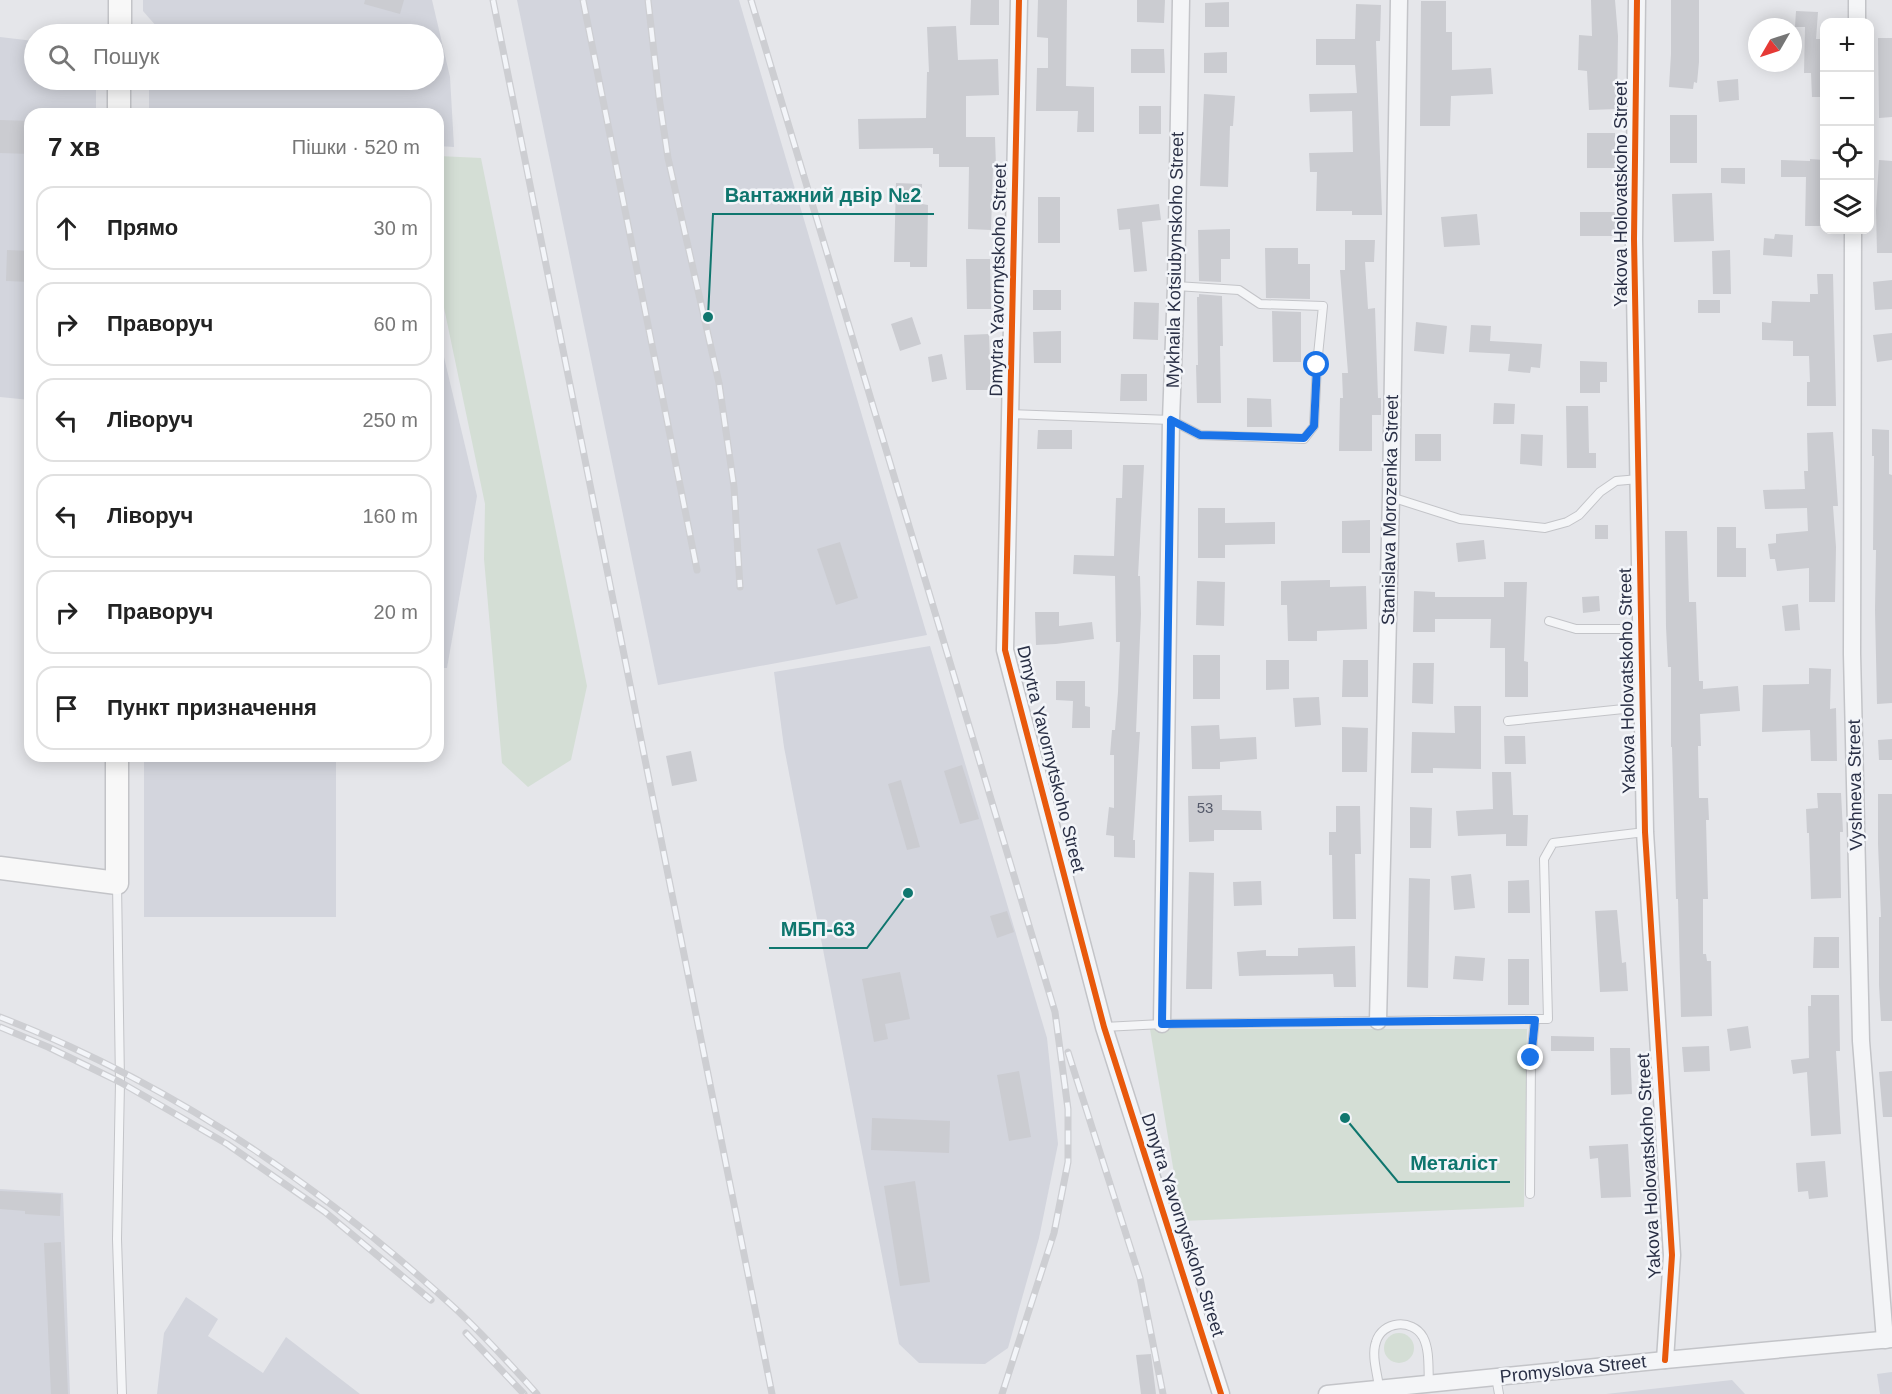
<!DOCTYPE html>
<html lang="uk">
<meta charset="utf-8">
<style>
body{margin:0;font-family:Arial,sans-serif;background:#f6f6f6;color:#222}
.controls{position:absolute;right:18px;top:18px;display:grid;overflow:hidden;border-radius:12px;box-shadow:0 3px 15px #0003}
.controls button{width:54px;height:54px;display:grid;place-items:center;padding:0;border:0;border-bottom:2px solid #e0e0e0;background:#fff;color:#222;font:30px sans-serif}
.compass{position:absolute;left:1748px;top:18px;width:54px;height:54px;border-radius:50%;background:#fff;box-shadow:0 3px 15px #0003;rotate:231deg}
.stop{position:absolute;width:18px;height:18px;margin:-14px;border:4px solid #1a73e8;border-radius:50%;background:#fff}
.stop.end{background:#1a73e8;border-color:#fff;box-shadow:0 2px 6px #0008}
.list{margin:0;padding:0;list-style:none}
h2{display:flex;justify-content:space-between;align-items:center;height:78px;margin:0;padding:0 24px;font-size:26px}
h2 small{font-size:20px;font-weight:400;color:#767676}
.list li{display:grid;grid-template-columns:39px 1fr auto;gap:18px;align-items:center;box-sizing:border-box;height:84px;margin:0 12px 12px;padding:0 12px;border:2px solid #e0e0e0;border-radius:18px}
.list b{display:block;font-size:22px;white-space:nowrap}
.list em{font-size:20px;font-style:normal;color:#767676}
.icon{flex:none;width:33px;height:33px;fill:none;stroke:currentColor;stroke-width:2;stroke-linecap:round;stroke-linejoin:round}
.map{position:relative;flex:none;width:1892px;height:1394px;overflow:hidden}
.search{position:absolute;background:#fff;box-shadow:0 3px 15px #0003;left:24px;top:24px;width:420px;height:66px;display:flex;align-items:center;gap:15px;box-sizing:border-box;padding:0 21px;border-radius:33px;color:#767676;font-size:22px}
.panel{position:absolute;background:#fff;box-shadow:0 3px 15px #0003;left:24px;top:108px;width:420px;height:654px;border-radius:18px}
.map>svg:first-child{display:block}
</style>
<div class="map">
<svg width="1892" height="1394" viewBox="0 0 1892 1394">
<rect width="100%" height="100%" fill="#e5e6ea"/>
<!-- built -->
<g fill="#d3d5dd">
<polygon points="143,0 432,0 450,77 454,147 438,146 438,114 149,114 149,86 156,86 157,80 434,80 434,34 157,34 157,27 143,11"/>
<polygon points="517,0 739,0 927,635 658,685"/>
<polygon points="0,37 34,41 34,80 96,80 96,114 30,114 30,400 0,397"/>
<polygon points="438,332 477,496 447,668 438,668"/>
<polygon points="930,646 1047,1038 1058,1144 1039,1238 1008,1348 985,1364 919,1363 899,1344 784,747 774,672"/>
<rect x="144" y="756" width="192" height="161"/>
<polygon points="0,1189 63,1193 70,1394 0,1394"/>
<polygon points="186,1297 218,1319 208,1336 263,1373 286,1337 360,1394 157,1394 164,1333"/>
<polygon points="1892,1372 1892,1394 1880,1394 1877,1374"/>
<polygon points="1732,1380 1745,1394 1606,1394"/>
</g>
<!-- green -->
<g fill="#d4ded5">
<polygon points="438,156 481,158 587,686 571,760 528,787 502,763 484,559 485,504 438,279"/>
<polygon points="1150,1029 1527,1029 1524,1207 1182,1221"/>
<circle cx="1399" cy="1348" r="15"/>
</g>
<!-- building -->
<g fill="#cbccd1">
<polygon points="365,0 404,0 400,14 364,4"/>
<polygon points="971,0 999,0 999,25 970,25"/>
<polygon points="1038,0 1067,0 1066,86 1094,87 1094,132 1077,132 1078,111 1036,111 1037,68 1048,68 1048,38 1037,37"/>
<polygon points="1137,0 1165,0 1164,23 1137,22"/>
<polygon points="1591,0 1615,0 1618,36 1617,109 1589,110 1587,71 1578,70 1579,35 1592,36"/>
<polygon points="1671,0 1699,0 1699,62 1697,83 1694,82 1693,89 1669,87 1671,54"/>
<polygon points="1421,1 1446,1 1446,32 1452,32 1452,70 1491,68 1493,94 1451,96 1450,126 1420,126"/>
<polygon points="1229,2 1229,27 1205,27 1205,3"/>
<polygon points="1356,4 1381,5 1380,41 1376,41 1382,215 1352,215 1352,211 1316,211 1317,172 1310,172 1309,153 1353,152 1352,111 1310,112 1309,94 1357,93 1355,65 1316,65 1316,39 1355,39"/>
<polygon points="1796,11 1818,12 1816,39 1824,39 1824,97 1812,97 1811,73 1804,73 1805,27 1795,27"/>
<polygon points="956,26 958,60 998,59 999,95 966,96 966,137 995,137 996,167 993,167 991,230 968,229 969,167 939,167 939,154 933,154 933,148 859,149 858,119 926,118 927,72 929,72 927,27"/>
<polygon points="1878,38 1892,38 1892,117 1879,118"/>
<polygon points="1131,49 1164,49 1165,73 1131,73"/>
<polygon points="1227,52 1227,73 1204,73 1204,53"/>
<polygon points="1738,79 1739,100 1719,102 1717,81"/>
<polygon points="1204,94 1235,96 1233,126 1230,126 1228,187 1200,186"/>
<rect x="1139" y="106" width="22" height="28"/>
<rect x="1670" y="115" width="27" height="48"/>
<polygon points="0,120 30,121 30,154 0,153"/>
<rect x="1587" y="133" width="28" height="35"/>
<polygon points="1810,159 1824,160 1824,226 1805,226 1806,177 1781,177 1781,160 1810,161"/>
<polygon points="1879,160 1892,161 1892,253 1877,253 1876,210"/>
<polygon points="1721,168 1745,168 1745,184 1721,183"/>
<polygon points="896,183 922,184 922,204 928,205 927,267 910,267 910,262 894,262"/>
<polygon points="1712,193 1714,241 1674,242 1672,194"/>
<rect x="1038" y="197" width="22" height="46"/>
<polygon points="1159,204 1161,220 1142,222 1147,271 1134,272 1130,229 1119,230 1117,209"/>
<rect x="1580" y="212" width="35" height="24"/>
<polygon points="1477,214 1480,245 1444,247 1441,217"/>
<polygon points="1230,229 1230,259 1221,259 1221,282 1199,281 1198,230"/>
<polygon points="1775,234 1793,235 1792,257 1763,255 1764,238 1774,239"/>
<polygon points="1345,240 1375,240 1374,262 1365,262 1368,309 1375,308 1378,398 1381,398 1381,415 1372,415 1372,451 1339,451 1340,398 1343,398 1342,373 1348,373 1340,270 1345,270"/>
<polygon points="1265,248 1298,248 1298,264 1310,264 1310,299 1266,298"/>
<polygon points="7,250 30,251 30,282 6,281"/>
<polygon points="1730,250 1731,294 1713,294 1712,251"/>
<polygon points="966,259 990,259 991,309 967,309"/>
<polygon points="1817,274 1833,274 1836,406 1807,406 1807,382 1810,382 1809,356 1793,356 1793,341 1762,340 1762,322 1771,323 1772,301 1810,302 1810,294 1818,294"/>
<polygon points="1892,280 1892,309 1875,310 1873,282"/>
<rect x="1033" y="290" width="28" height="20"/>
<polygon points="1199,294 1222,296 1223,346 1220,346 1221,403 1197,403 1196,365 1198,365 1197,297 1199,297"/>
<rect x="1698" y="300" width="22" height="13"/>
<polygon points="1134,302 1159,303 1158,340 1133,339"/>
<polygon points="1272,311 1301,312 1301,362 1273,362"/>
<polygon points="912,317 921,344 900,351 891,324"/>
<polygon points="1416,322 1447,326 1444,354 1414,351"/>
<polygon points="1471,325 1491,326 1490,341 1542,344 1540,368 1531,367 1530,373 1508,371 1510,354 1469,352"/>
<polygon points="1061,331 1061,363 1034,363 1033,332"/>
<polygon points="1892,333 1892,360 1877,362 1873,335"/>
<polygon points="989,334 991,390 966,390 964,335"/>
<polygon points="942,354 947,379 932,382 928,357"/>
<polygon points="1580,361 1607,362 1607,382 1600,382 1600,393 1580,393"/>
<polygon points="1121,374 1147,374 1147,401 1120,401"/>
<polygon points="1247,398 1271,399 1272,427 1247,427"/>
<polygon points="1494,403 1515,404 1514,424 1493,424"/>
<polygon points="1566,406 1588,406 1589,453 1596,453 1596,468 1567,468"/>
<polygon points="1872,429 1889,430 1889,474 1892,475 1892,703 1877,704 1875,610 1876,550 1873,550 1874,456 1872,456"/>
<polygon points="1038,430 1072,430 1072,449 1037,449"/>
<polygon points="1833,432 1838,506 1833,506 1836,547 1835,602 1809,602 1809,568 1777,571 1775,559 1770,559 1768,544 1776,543 1776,534 1808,531 1807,508 1765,509 1763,490 1805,489 1804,471 1808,471 1807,433"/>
<rect x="1415" y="434" width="26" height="27"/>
<polygon points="1521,434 1543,435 1542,466 1520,464"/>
<polygon points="1123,465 1144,465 1138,576 1140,576 1141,614 1136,732 1140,732 1133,840 1135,840 1135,858 1114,857 1114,836 1106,835 1109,807 1114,808 1114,755 1110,755 1112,730 1115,730 1118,692 1120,642 1116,642 1115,576 1073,574 1074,555 1114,556 1116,498 1122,498"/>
<polygon points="1198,508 1225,508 1225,523 1275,522 1275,544 1225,545 1225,558 1198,558"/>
<polygon points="1370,520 1370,553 1342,553 1342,521"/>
<rect x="1595" y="525" width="13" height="14"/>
<polygon points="1717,527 1736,527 1736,548 1746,548 1746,577 1717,577"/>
<polygon points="1665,531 1687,531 1689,602 1696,602 1699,681 1703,681 1703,689 1738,686 1740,711 1700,714 1701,746 1698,746 1699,798 1708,798 1709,820 1706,820 1708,899 1703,899 1703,954 1706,954 1707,961 1711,961 1712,1016 1681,1017 1678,899 1676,899 1672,747 1671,747 1671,667 1668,667 1666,627"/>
<polygon points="1484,540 1486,559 1458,562 1456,543"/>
<polygon points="840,542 858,598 836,605 817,549"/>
<polygon points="1330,580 1330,587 1366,586 1367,629 1317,631 1317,641 1288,641 1287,605 1281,605 1281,581"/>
<polygon points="1197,581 1225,582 1224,626 1196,625"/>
<polygon points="1504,582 1527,582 1524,661 1528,662 1528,697 1505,697 1505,648 1490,648 1491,619 1435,619 1435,632 1413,632 1414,591 1435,592 1435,597 1504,597"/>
<polygon points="1599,596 1600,611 1583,613 1582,597"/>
<polygon points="1798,604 1800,630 1785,631 1782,606"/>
<polygon points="1035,612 1059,612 1059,626 1092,622 1094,639 1056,644 1036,645"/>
<rect x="1193" y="655" width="27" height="44"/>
<polygon points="1266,660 1289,660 1289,689 1266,690"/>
<polygon points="1343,660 1368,660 1368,697 1342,697"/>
<polygon points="1413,663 1434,663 1433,704 1412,703"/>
<polygon points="1809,668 1831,669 1830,709 1836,708 1837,761 1811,761 1810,730 1762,732 1763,685 1809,684"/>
<polygon points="1056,681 1085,681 1085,706 1090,707 1090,728 1072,728 1073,701 1056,700"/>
<polygon points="1319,697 1321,725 1295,727 1293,698"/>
<polygon points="1454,706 1481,706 1481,769 1433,768 1433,773 1411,773 1412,732 1455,733"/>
<polygon points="1219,725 1220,739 1256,737 1257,759 1220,762 1220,769 1192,769 1191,726"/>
<polygon points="1342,727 1368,728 1367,772 1342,772"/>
<polygon points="1504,736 1525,736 1526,764 1505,764"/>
<polygon points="1892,739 1892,760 1879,760 1878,740"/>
<polygon points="691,751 697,781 672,786 666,756"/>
<polygon points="962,765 979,819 960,824 944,771"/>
<polygon points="1492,772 1511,772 1513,815 1528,815 1527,846 1506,846 1506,834 1458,836 1456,811 1493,809"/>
<polygon points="901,780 920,847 907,850 888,784"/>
<polygon points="1817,793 1841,793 1843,832 1840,832 1841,898 1811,899 1809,833 1807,833 1806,809 1818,808"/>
<polygon points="1878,794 1892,794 1892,1021 1881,1021 1879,985 1879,917 1881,917 1878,844"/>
<polygon points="1222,795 1222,810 1261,811 1262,830 1214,830 1214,841 1189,842 1188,796"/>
<polygon points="1336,806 1360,806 1361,854 1355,854 1356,919 1333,919 1332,855 1329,855 1329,832 1336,832"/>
<polygon points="1410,807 1432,808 1431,848 1410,848"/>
<polygon points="1189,872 1214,873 1212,989 1186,989"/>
<polygon points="1471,874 1475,908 1454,910 1451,876"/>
<polygon points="1409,878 1430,879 1428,988 1407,987"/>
<polygon points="1529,880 1530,913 1508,913 1508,881"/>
<polygon points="1261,881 1262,905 1234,906 1233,882"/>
<polygon points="1617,910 1622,963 1626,962 1628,991 1600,992 1595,911"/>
<polygon points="1007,911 1014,932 997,938 990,916"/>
<polygon points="1814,937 1839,937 1839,968 1813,968"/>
<polygon points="1355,946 1356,987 1334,987 1333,974 1239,976 1237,952 1266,950 1266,956 1298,956 1298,948"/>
<polygon points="1455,956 1485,958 1483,981 1453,979"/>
<rect x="1508" y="959" width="21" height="46"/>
<polygon points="900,972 910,1019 885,1024 888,1039 874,1042 862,979"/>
<polygon points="1811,995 1839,995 1840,1051 1836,1051 1841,1134 1811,1136 1807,1072 1793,1074 1791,1060 1809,1058 1808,1006 1811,1006"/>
<polygon points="1748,1026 1751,1048 1730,1051 1727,1029"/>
<polygon points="1551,1036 1594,1037 1594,1051 1551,1051"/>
<polygon points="1709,1046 1710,1071 1684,1072 1682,1047"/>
<polygon points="1610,1048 1630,1048 1632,1094 1611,1095"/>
<polygon points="1019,1071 1031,1137 1009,1141 997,1075"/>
<polygon points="1892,1071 1892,1117 1883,1117 1879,1072"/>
<polygon points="872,1118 950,1121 949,1153 871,1150"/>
<polygon points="1628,1144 1631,1197 1601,1198 1598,1158 1590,1159 1589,1146"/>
<polygon points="1825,1161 1828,1197 1809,1199 1808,1191 1798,1192 1796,1163"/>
<polygon points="915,1181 930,1282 900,1286 884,1186"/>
<polygon points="0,1191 61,1194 60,1216 25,1214 25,1211 0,1209"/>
<polygon points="61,1242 68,1394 51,1394 44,1243"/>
<polygon points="1151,1354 1156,1394 1141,1394 1136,1355"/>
</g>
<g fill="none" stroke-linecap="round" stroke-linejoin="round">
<!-- service casing -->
<g stroke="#c3c4c8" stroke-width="10">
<g id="service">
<polyline points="1011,414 1171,420 1200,435 1304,439 1314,426 1317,365 1323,306 1260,304 1239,290 1176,286"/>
<polyline points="1391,497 1460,519 1545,528 1567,522 1579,515 1600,492 1616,481 1639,479"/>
<polyline points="1549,621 1576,629 1641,629"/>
<polyline points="1508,721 1643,707"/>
<polyline points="117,883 120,1082 117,1239 122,1394"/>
<polyline points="1535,1019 1548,1019 1544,859 1553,843 1645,832"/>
<polyline points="1104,1027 1162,1024 1535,1019 1531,1058 1530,1194"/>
<polyline points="1496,1377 1499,1394"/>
<path d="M1379,1388C1378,1375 1371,1356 1376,1342C1382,1321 1412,1318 1423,1337C1430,1350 1428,1369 1429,1383"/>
</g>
</g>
<!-- minor casing -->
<g stroke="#c3c4c8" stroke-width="19">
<g id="minor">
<polyline points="1019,0 1005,650 1104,1027 1221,1394"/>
<polyline points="1637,0 1634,239 1645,832 1672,1255 1665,1360"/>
<polyline points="1857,22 1857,0"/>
<polyline points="1853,230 1852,654 1861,1041 1885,1340"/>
<polyline points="1378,1021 1391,497 1399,0"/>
<polyline points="1162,1024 1171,420 1176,286 1181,0"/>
<polyline points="1327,1394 1665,1360 1892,1339"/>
</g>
</g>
<!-- secondary casing -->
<g stroke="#c3c4c8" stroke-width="25">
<g id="secondary">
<polyline points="120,34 120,0"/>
<polyline points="119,114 119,80"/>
<polyline points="0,868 117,883 117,756"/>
</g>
</g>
<!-- service -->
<use href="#service" stroke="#f4f5f7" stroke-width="8"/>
<!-- minor -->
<use href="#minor" stroke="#f4f5f7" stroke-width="16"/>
<!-- secondary -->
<use href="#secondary" stroke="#f8f8f8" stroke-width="22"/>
<!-- rail casing -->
<g stroke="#cdced2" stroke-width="7">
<g id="rail">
<polyline points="493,0 772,1394"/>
<polyline points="583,0 697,570"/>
<polyline points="648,0 659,97 668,158 719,383 734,487 740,587"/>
<polyline points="751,0 1055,1012 1068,1109 1068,1162 1054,1233 1002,1394"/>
<path d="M0,1017C171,1083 325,1188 459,1312C486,1338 512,1366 537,1394"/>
<polyline points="0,1027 48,1047 120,1082 227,1144 325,1212 431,1300"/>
<polyline points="1068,1052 1140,1278 1163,1394"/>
<polyline points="466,1333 524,1394"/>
</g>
</g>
<!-- rail -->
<use href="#rail" stroke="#f3f5f9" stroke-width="4.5" stroke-dasharray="14" stroke-linecap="butt"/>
<!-- cycleway casing -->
<g stroke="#f3f5f9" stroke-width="10">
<g id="cycleway">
<polyline points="1019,0 1005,650 1104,1027 1221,1394"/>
<polyline points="1637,0 1634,239 1645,832 1672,1255 1665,1360"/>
</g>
</g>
<!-- cycleway -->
<use href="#cycleway" stroke="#e8590c" stroke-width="6"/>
</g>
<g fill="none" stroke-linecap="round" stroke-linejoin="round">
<!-- route -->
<polyline stroke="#1a73e8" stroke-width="8" points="1317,365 1314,426 1304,438 1200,435 1171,420 1162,1024 1535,1020 1531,1058"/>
</g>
<g text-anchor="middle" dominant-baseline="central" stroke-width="5" stroke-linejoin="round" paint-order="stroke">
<!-- number labels -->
<g font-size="15" fill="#54596a">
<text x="1205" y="807">53</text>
</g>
<!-- street labels -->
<g font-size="18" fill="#2a3046" stroke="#f3f5f9">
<text transform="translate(1621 194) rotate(-90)">Yakova Holovatskoho Street</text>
<text transform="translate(1175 260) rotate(-89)">Mykhaila Kotsiubynskoho Street</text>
<text transform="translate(998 280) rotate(-89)">Dmytra Yavornytskoho Street</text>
<text transform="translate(1390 510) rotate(-89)">Stanislava Morozenka Street</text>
<text transform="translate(1627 681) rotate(-91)">Yakova Holovatskoho Street</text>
<text transform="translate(1051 759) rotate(76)">Dmytra Yavornytskoho Street</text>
<text transform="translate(1855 785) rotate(-91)">Vyshneva Street</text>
<text transform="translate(1649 1166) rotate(-93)">Yakova Holovatskoho Street</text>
<text transform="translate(1183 1225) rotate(72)">Dmytra Yavornytskoho Street</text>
<text transform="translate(1573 1369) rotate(-6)">Promyslova Street</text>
</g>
</g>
<!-- callouts -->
<path fill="none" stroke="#0f766e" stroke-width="2" d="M708 317L713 214H934M908 893L867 948H769M1345 1118L1398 1182H1510"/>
<g fill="#0f766e" stroke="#f3f5f9" stroke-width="2">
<circle cx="708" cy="317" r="6"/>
<circle cx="908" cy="893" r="6"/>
<circle cx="1345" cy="1118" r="6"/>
</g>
<g font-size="20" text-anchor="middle" font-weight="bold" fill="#0f766e" stroke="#f3f5f9" stroke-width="5" stroke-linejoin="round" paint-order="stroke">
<text x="823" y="202">Вантажний двір №2</text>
<text x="818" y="936">МБП-63</text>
<text x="1454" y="1170">Металіст</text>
</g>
</svg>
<div class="controls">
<button>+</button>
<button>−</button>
<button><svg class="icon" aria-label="locate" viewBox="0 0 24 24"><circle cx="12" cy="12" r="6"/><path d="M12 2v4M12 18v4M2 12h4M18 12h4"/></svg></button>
<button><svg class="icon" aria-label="layers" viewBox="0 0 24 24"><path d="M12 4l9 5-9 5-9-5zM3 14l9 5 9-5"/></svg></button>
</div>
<svg class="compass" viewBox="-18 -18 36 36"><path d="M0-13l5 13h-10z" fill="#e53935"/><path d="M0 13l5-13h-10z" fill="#767676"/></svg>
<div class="stop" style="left:1317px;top:365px"></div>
<div class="stop end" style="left:1531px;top:1058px"></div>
<div class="search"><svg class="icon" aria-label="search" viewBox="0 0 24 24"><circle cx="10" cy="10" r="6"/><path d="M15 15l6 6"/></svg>Пошук</div>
<section class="panel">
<h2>7 хв<small>Пішки · 520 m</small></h2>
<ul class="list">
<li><svg class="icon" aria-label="ahead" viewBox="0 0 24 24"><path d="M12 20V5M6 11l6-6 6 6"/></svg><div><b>Прямо</b></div><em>30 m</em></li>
<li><svg class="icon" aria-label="right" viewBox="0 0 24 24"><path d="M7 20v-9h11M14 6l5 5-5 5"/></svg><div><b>Праворуч</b></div><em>60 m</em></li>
<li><svg class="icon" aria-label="left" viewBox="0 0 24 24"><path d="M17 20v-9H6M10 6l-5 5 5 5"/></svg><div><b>Ліворуч</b></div><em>250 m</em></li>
<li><svg class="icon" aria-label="left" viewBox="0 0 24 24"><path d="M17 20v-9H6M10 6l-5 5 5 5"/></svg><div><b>Ліворуч</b></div><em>160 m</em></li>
<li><svg class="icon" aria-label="right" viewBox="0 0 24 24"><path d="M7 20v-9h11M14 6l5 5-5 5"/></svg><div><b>Праворуч</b></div><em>20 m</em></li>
<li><svg class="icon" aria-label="arrive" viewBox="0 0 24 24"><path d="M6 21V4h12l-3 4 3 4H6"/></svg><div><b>Пункт призначення</b></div></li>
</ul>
</section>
</div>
